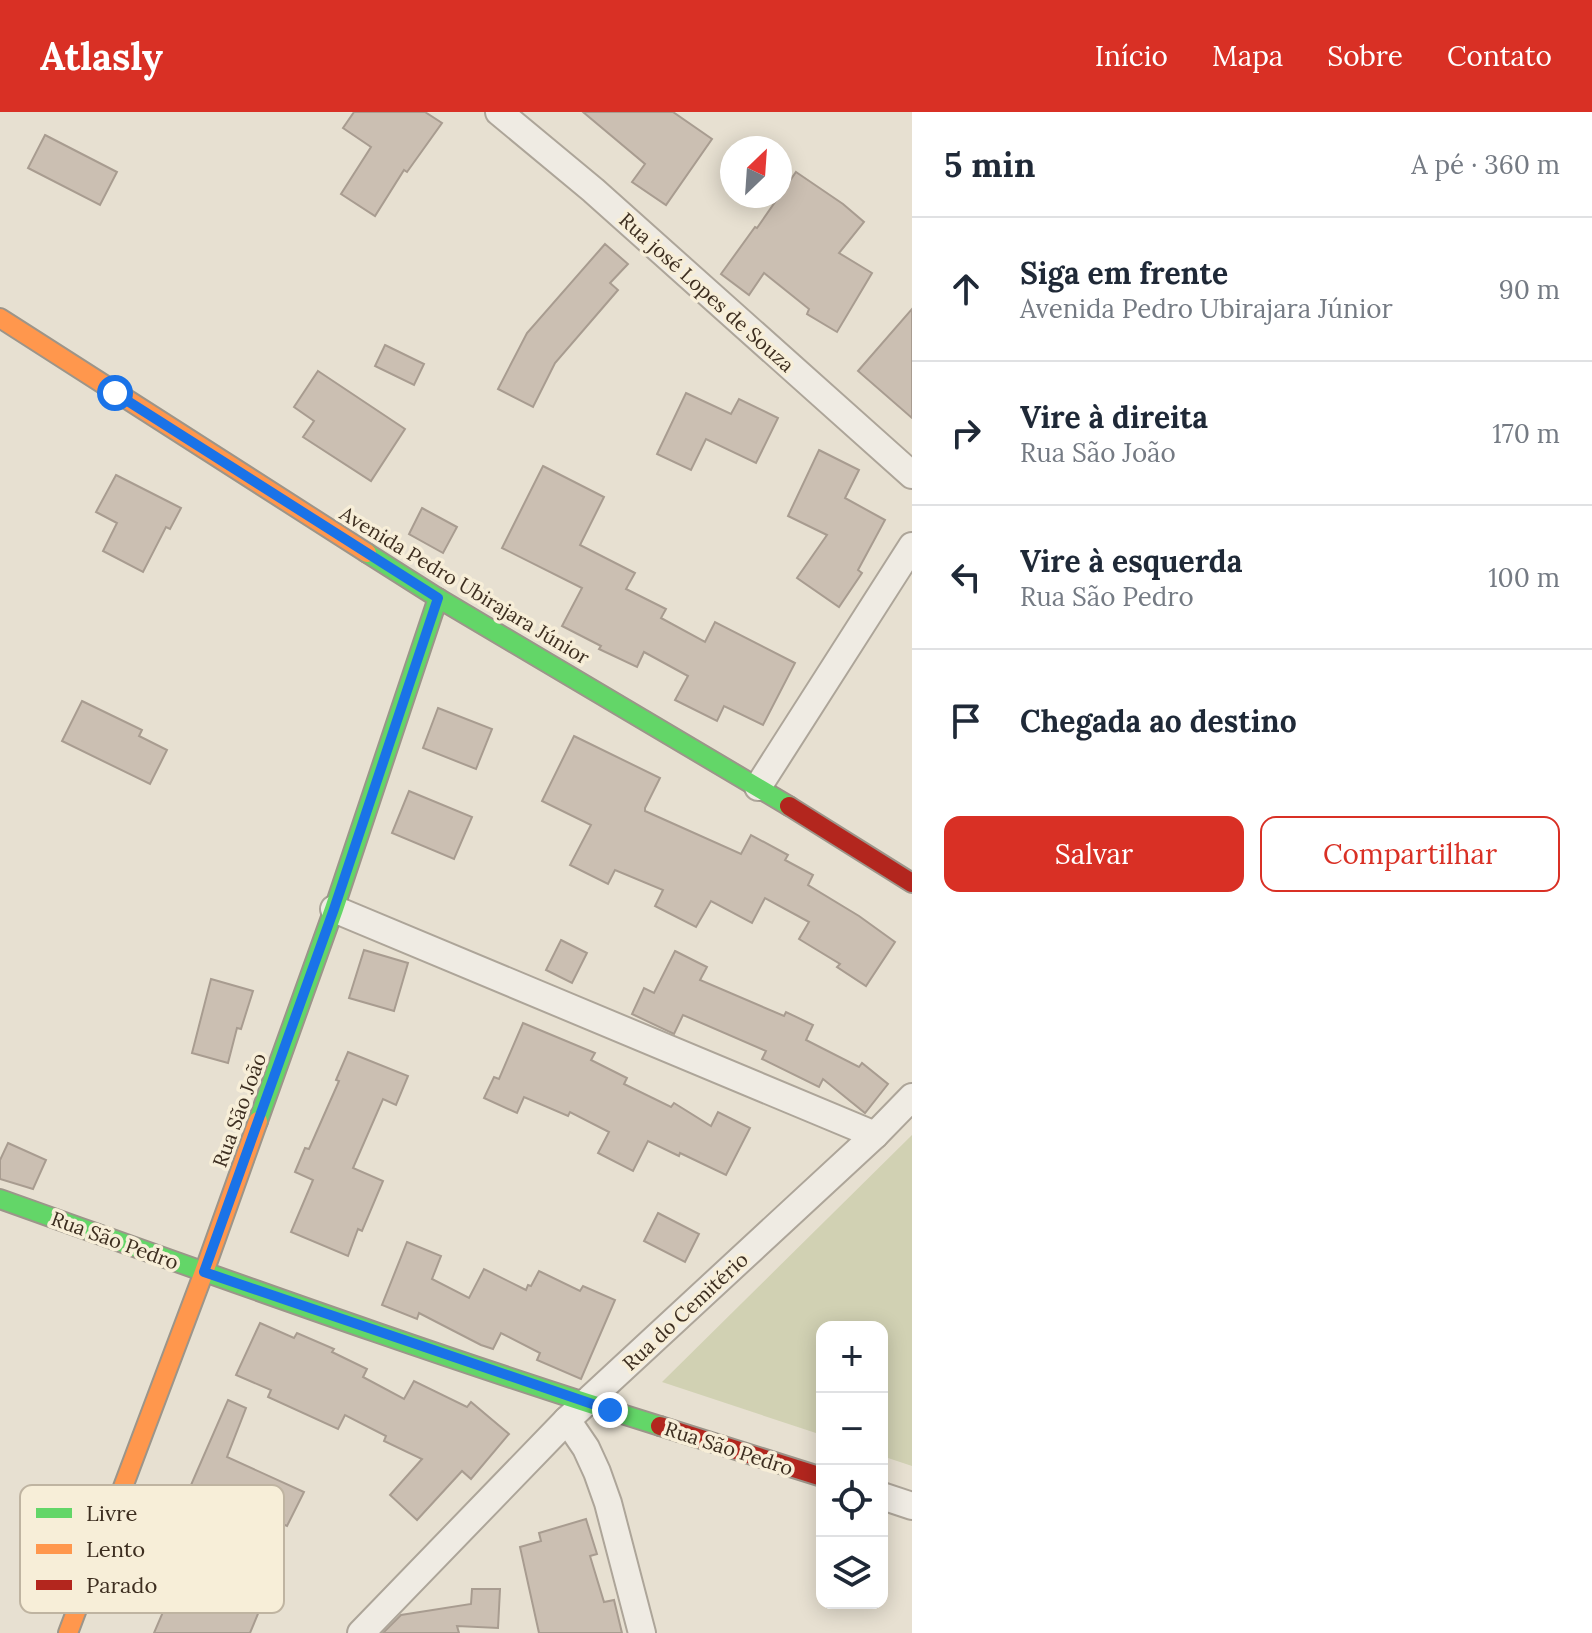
<!DOCTYPE html>
<html lang="pt">
<meta charset="utf-8">
<style>
body{margin:0;font-family:Lora,serif;background:#f6f6f7;color:#1f2937}
.controls{position:absolute;right:24px;bottom:24px;display:grid;overflow:hidden;border-radius:16px;box-shadow:0 4px 20px #0003}
.controls button{width:72px;height:72px;display:grid;place-items:center;padding:0;border:0;border-bottom:2px solid #e0e1e3;background:#fff;color:#1f2937;font:40px sans-serif}
.compass{position:absolute;left:720px;top:24px;width:72px;height:72px;border-radius:50%;background:#fff;box-shadow:0 4px 20px #0003;rotate:25deg}
.stop{position:absolute;width:24px;height:24px;margin:-18px;border:6px solid #1a73e8;border-radius:50%;background:#fff}
.stop.end{background:#1a73e8;border-color:#fff;box-shadow:0 2px 8px #0008}
.list{margin:0;padding:0;list-style:none}
h2{display:flex;justify-content:space-between;align-items:center;height:104px;margin:0;padding:0 32px;font-size:34px}
h2 small{font-size:26px;font-weight:400;color:#747a83}
.list li{display:grid;grid-template-columns:52px 1fr auto;gap:24px;align-items:center;box-sizing:border-box;height:144px;padding:0 32px;border-top:2px solid #e0e1e3}
.list b{display:block;font-size:30px;white-space:nowrap}
.list p{margin:0;font-size:26px;white-space:nowrap;color:#747a83}
.list em{font-size:26px;font-style:normal;color:#747a83}
.actions{display:flex;gap:16px;padding:24px 32px}
.actions a{flex:1;padding:18px 0;border:2px solid #d93025;border-radius:16px;text-align:center;font-size:28px;color:#d93025}
.actions .main{background:#d93025;color:#fff}
.icon{flex:none;width:44px;height:44px;fill:none;stroke:currentColor;stroke-width:2;stroke-linecap:round;stroke-linejoin:round}
.map{position:relative;flex:none;width:912px;height:1521px;overflow:hidden}
header{display:flex;align-items:center;gap:48px;box-sizing:border-box;height:112px;padding:0 40px;background:#d93025;color:#fff}
header strong{font-size:38px}
nav{display:flex;gap:44px;margin-inline-start:auto;font-size:28px}
main{display:flex}
aside{flex:1;background:#fff}
.map>svg:first-child{display:block}
</style>
<header>
<strong>Atlasly</strong>
<nav><a>Início</a><a>Mapa</a><a>Sobre</a><a>Contato</a></nav>
</header>
<main>
<div class="map">
<svg width="912" height="1521" viewBox="0 0 912 1521">
<rect width="100%" height="100%" fill="#e7e0d1"/>
<!-- cemetery -->
<polygon fill="#d1d1b3" points="912,1023 912,1354 882,1344 882,1215 822,1215 822,1323 662,1270"/>
<!-- building -->
<g fill="#cbbfb2" stroke="#a89c90" stroke-width="2">
<polygon points="354,0 425,0 442,11 407,60 404,58 375,104 341,82 371,35 343,16"/>
<polygon points="583,0 673,0 712,27 666,93 632,70 645,52"/>
<polygon points="45,23 117,60 100,93 28,56"/>
<polygon points="796,60 843,92 864,110 839,141 872,161 837,220 807,202 809,197 764,161 749,183 721,162 755,115 757,116"/>
<polygon points="605,132 628,152 610,171 618,178 555,251 533,295 498,277 527,221"/>
<polygon points="912,197 912,306 858,259"/>
<polygon points="385,233 424,252 414,273 375,254"/>
<polygon points="318,259 405,317 371,369 303,325 314,309 294,295"/>
<polygon points="686,281 731,302 739,287 778,306 756,351 706,327 691,358 657,342"/>
<polygon points="819,338 859,358 845,386 885,408 858,458 862,461 839,495 797,466 827,423 788,404"/>
<polygon points="543,354 604,385 580,433 635,461 626,477 666,497 661,506 705,530 715,510 795,551 763,613 724,594 717,609 675,588 688,564 644,540 637,555 599,537 601,534 562,514 582,476 502,436"/>
<polygon points="116,363 181,396 170,417 166,415 143,460 103,439 117,411 96,400"/>
<polygon points="422,396 457,415 443,441 409,422"/>
<polygon points="82,589 142,618 139,624 167,638 150,672 62,629"/>
<polygon points="438,596 492,617 476,657 423,636"/>
<polygon points="574,624 660,666 645,696 645,699 741,742 751,723 788,743 785,748 813,763 808,773 859,804 895,830 866,874 837,855 840,852 799,827 809,810 765,786 752,811 711,789 696,815 655,794 663,778 615,758 608,772 570,753 591,713 542,689"/>
<polygon points="409,679 472,705 454,747 392,721"/>
<polygon points="561,828 587,841 572,871 546,858"/>
<polygon points="364,838 408,851 394,899 349,886"/>
<polygon points="675,839 707,855 700,868 784,904 786,900 813,913 806,928 859,955 862,951 888,972 865,1001 823,967 819,975 762,947 766,939 683,903 674,922 632,902 644,876 654,881"/>
<polygon points="211,867 253,879 241,917 237,916 228,951 192,941"/>
<polygon points="523,911 595,941 591,948 627,966 624,972 671,995 674,991 711,1014 718,1000 750,1016 726,1063 680,1041 679,1044 648,1029 633,1059 598,1041 609,1020 570,1000 568,1004 524,985 517,1001 484,986 494,965 499,967"/>
<polygon points="348,940 408,964 396,993 383,987 353,1056 383,1069 362,1119 358,1117 348,1144 291,1120 313,1068 295,1060 305,1036 309,1037 339,969 336,968"/>
<polygon points="8,1031 46,1048 33,1077 0,1067 0,1048"/>
<polygon points="658,1101 699,1122 685,1150 644,1129"/>
<polygon points="407,1130 441,1144 432,1167 469,1186 484,1157 526,1178 528,1173 531,1174 539,1159 580,1179 583,1174 615,1188 581,1267 537,1248 540,1241 501,1221 493,1237 481,1233 419,1201 417,1207 382,1193"/>
<polygon points="260,1211 294,1226 297,1221 334,1237 332,1240 367,1257 363,1265 404,1287 414,1269 467,1295 471,1290 509,1322 471,1367 462,1359 417,1408 390,1383 422,1347 384,1329 386,1324 345,1303 338,1317 268,1285 271,1278 236,1263"/>
<polygon points="228,1288 246,1296 227,1345 304,1380 287,1414 191,1373"/>
<polygon points="586,1407 597,1442 590,1444 604,1490 614,1488 622,1521 539,1521 520,1435 541,1429 539,1421"/>
<polygon points="186,1446 267,1480 250,1521 154,1521"/>
<polygon points="472,1477 500,1477 498,1516 457,1514 459,1521 383,1521 401,1503 471,1492"/>
</g>
<g fill="none" stroke-linecap="round" stroke-linejoin="round">
<!-- street casing -->
<g stroke="#ada599" stroke-width="30">
<g id="street">
<polyline points="499,0 593,78 912,363"/>
<polyline points="758,675 912,434"/>
<polyline points="334,797 875,1023"/>
<polyline points="567,1308 586,1336 597,1360 608,1391 642,1521"/>
<polyline points="882,1384 912,1394"/>
<polyline points="361,1521 567,1308 875,1023 912,985"/>
</g>
</g>
<!-- fast casing -->
<g stroke="#9c958a" stroke-width="22">
<g id="fast">
<polyline points="367,441 438,486 789,694"/>
<polyline points="258,1009 334,797 438,486"/>
<path d="M0,1087C219,1165 438,1245 660,1314"/>
</g>
</g>
<!-- slow casing -->
<g stroke="#9c958a" stroke-width="22">
<g id="slow">
<polyline points="0,206 367,441"/>
<polyline points="68,1521 204,1160 258,1009"/>
</g>
</g>
<!-- jam casing -->
<g stroke="#9c958a" stroke-width="22">
<g id="jam">
<polyline points="789,694 912,771"/>
<polyline points="660,1314 822,1365"/>
</g>
</g>
<!-- street -->
<use href="#street" stroke="#efebe3" stroke-width="26"/>
<!-- fast -->
<use href="#fast" stroke="#63d668" stroke-width="18"/>
<!-- slow -->
<use href="#slow" stroke="#ff974d" stroke-width="18"/>
<!-- jam -->
<use href="#jam" stroke="#b3261e" stroke-width="18"/>
</g>
<g fill="none" stroke-linecap="round" stroke-linejoin="round">
<!-- route -->
<polyline stroke="#1a73e8" stroke-width="10" points="115,281 438,486 334,797 204,1160 610,1298"/>
</g>
<g text-anchor="middle" dominant-baseline="central" stroke-width="7" stroke-linejoin="round" paint-order="stroke">
<!-- street labels -->
<g font-size="20" fill="#3d2e20" stroke="#f7eed8">
<text transform="translate(707 180) rotate(42)">Rua josé Lopes de Souza</text>
<text transform="translate(465 473) rotate(31)">Avenida Pedro Ubirajara Júnior</text>
<text transform="translate(239 998) rotate(-70)">Rua São João</text>
<text transform="translate(115 1128) rotate(20)">Rua São Pedro</text>
<text transform="translate(685 1199) rotate(-43)">Rua do Cemitério</text>
<text transform="translate(729 1336) rotate(18)">Rua São Pedro</text>
</g>
</g>
<!-- legend -->
<rect x="20" y="1373" width="264" height="128" rx="12" fill="#f7eed8" stroke="#bfb4a1" stroke-width="2"/>
<rect x="36" y="1396" width="36" height="10" fill="#63d668"/>
<rect x="36" y="1432" width="36" height="10" fill="#ff974d"/>
<rect x="36" y="1468" width="36" height="10" fill="#b3261e"/>
<g font-size="22" fill="#3d2e20">
<text x="86" y="1409">Livre</text>
<text x="86" y="1445">Lento</text>
<text x="86" y="1481">Parado</text>
</g>
</svg>
<div class="controls">
<button>+</button>
<button>−</button>
<button><svg class="icon" aria-label="locate" viewBox="0 0 24 24"><circle cx="12" cy="12" r="6"/><path d="M12 2v4M12 18v4M2 12h4M18 12h4"/></svg></button>
<button><svg class="icon" aria-label="layers" viewBox="0 0 24 24"><path d="M12 4l9 5-9 5-9-5zM3 14l9 5 9-5"/></svg></button>
</div>
<svg class="compass" viewBox="-18 -18 36 36"><path d="M0-13l5 13h-10z" fill="#e53935"/><path d="M0 13l5-13h-10z" fill="#747a83"/></svg>
<div class="stop" style="left:115px;top:281px"></div>
<div class="stop end" style="left:610px;top:1298px"></div>
</div>
<aside>
<h2>5 min<small>A pé · 360 m</small></h2>
<ul class="list">
<li><svg class="icon" aria-label="ahead" viewBox="0 0 24 24"><path d="M12 20V5M6 11l6-6 6 6"/></svg><div><b>Siga em frente</b><p>Avenida Pedro Ubirajara Júnior</p></div><em>90 m</em></li>
<li><svg class="icon" aria-label="right" viewBox="0 0 24 24"><path d="M7 20v-9h11M14 6l5 5-5 5"/></svg><div><b>Vire à direita</b><p>Rua São João</p></div><em>170 m</em></li>
<li><svg class="icon" aria-label="left" viewBox="0 0 24 24"><path d="M17 20v-9H6M10 6l-5 5 5 5"/></svg><div><b>Vire à esquerda</b><p>Rua São Pedro</p></div><em>100 m</em></li>
<li><svg class="icon" aria-label="arrive" viewBox="0 0 24 24"><path d="M6 21V4h12l-3 4 3 4H6"/></svg><div><b>Chegada ao destino</b></div></li>
</ul>
<div class="actions"><a class="main">Salvar</a><a>Compartilhar</a></div>
</aside>
</main>
